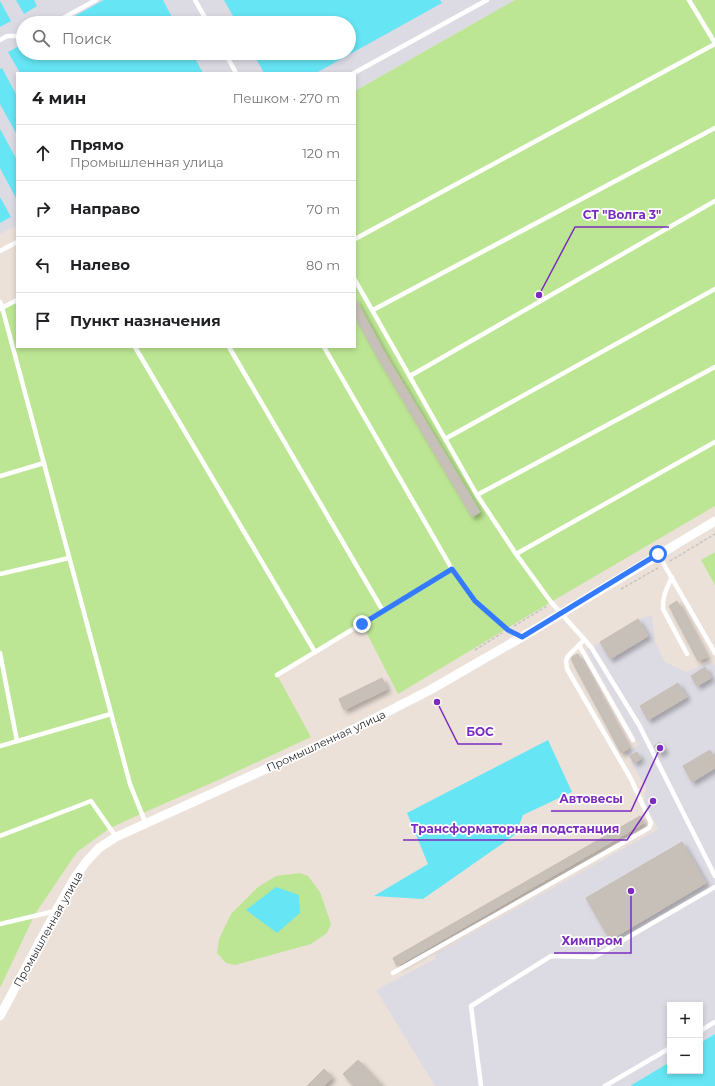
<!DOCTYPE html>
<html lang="ru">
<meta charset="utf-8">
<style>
body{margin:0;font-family:Montserrat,sans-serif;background:#f6f6f6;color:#202124}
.controls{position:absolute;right:12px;bottom:12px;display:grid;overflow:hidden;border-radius:0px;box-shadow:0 2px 6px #0003}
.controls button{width:36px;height:36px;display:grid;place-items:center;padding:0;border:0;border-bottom:1px solid #e0e0e0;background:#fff;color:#202124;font:20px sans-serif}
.stop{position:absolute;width:12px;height:12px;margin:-9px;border:3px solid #337aff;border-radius:50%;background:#fff}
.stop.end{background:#337aff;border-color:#fff;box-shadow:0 1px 4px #0008}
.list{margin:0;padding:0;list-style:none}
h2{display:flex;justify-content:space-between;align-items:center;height:52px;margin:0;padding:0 16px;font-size:17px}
h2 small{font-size:13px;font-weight:400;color:#757577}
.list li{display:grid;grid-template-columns:26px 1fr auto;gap:12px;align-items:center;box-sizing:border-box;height:56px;padding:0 16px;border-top:1px solid #e0e0e0}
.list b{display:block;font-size:15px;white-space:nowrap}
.list p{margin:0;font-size:13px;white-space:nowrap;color:#757577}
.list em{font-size:13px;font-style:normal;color:#757577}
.icon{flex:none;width:22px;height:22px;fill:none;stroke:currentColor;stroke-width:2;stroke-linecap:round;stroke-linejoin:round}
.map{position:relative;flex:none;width:715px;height:1086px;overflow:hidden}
.search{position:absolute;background:#fff;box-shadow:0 2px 6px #0003;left:16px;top:16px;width:340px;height:44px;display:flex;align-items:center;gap:10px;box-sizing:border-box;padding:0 14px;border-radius:22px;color:#757577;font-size:15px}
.panel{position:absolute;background:#fff;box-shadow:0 2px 6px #0003;left:16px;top:72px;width:340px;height:276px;border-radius:0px}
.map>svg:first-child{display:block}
</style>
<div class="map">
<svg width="715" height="1086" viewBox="0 0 715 1086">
<defs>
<filter id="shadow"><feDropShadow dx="3.5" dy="3.5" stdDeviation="2" flood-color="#0004"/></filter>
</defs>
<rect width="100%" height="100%" fill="#ece1d9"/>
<!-- industrial -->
<g fill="#dcdbe4" fill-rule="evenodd">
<path d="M0,0H515L355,91V73H17V225L0,234ZM23,23H349V53H23Z"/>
<polygon points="652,615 655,642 665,662 686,672 712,661 715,667 715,1039 700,1048 700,1005 670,1005 670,1065 633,1086 435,1086 376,990 435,959 435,954 658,829 644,802 646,788 626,753 639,745 586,650 638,619"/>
</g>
<!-- green -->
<g fill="#bce693">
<polygon points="515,0 715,0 715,506 551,602 398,694 362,624 277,675 311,737 216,781 143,813 110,828 77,852 35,914 0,988 0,309 17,300 17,347 355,347 355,91"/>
<polygon points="715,552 715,585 701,560"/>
<polygon points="300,873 308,876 320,892 331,924 327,933 311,944 235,965 226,963 217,953 219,939 231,914 258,887 276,876"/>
</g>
<!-- water -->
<g fill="#66e5f4">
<polygon points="16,0 34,0 37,6 24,14"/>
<polygon points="104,0 163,0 175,23 62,23"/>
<polygon points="224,0 440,0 442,3 316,73 264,73 253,53 349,53 349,23 237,23"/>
<polygon points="0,1 11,21 0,27"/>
<polygon points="23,44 23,53 192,53 203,73 20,73 8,52"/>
<polygon points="2,68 17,96 17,135 0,104 0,69"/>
<polygon points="0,129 17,160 17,200 0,168"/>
<polygon points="0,197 11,217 0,223"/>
<polygon points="548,740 572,792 523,815 516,834 423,899 374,896 428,864 407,813"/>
<polygon points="276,887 299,895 300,913 277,933 246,910"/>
<polygon points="715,1034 715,1086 630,1086 670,1062 670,1071 700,1071 700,1043"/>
</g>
<!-- building -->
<g fill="#c7c0b8" stroke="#c7bdb3" filter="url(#shadow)">
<polygon points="355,298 386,355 480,512 472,517 382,365 355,317"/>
<polygon points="677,601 707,657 698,661 669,606"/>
<polygon points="638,619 648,636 610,659 600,642"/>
<polygon points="578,654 629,748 621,753 571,659 573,656"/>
<polygon points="705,667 711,678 697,686 691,676"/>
<polygon points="382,678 387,689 344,710 339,699"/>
<polygon points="678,683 687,697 648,720 640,706"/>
<polygon points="660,742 665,750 659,754 654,746"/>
<polygon points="710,750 715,758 715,768 692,782 683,766"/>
<polygon points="637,752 641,759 634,763 630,756"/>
<polygon points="640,816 644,823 397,966 393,958"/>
<polygon points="682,842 706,883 610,940 586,898"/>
<polygon points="358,1060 383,1086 354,1086 343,1074"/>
<polygon points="324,1069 332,1077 324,1086 307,1086"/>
</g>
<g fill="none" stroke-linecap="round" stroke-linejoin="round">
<!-- path -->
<g stroke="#c3c3c3" stroke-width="1.5" stroke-dasharray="3 2" stroke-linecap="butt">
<polyline points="670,561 715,534"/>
<polyline points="621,589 658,568"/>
<polyline points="514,626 547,606"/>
<polyline points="475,650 502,633"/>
</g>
<!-- service -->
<g stroke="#fff" stroke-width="4.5">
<polyline points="195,0 208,23"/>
<polyline points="689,0 715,43"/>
<polyline points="54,23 96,0"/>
<polyline points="0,40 7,36 23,36"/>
<polyline points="225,53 236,73"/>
<polyline points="354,73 487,0"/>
<polyline points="355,239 715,44"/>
<polyline points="0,251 17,242"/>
<polyline points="355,280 477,495 516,554 551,602 591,647 639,725 715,876"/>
<polyline points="0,302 2,307 130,784 146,824"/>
<polyline points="0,309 17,300"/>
<polyline points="373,310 715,128"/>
<polyline points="135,347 315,652"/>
<polyline points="229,347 383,611 277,675"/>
<polyline points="324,347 452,569 475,601 508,630 522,637"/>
<polyline points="410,376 715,201"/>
<polyline points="445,439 715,289"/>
<polyline points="0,476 44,463"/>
<polyline points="477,495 715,367"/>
<polyline points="516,554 715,442"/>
<polyline points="658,554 715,653"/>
<polyline points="0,574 69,558"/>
<path d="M672,577C667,588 662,597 663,609L687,654"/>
<polyline points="383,611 452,569"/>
<polyline points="579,645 633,740"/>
<polyline points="0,653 17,741"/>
<polyline points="0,746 111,714"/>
<polyline points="0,836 91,801 116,837"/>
<polyline points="0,924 55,911"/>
<polyline points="393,973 649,828 651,823 631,779 567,669 566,661 568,656 584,640"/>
<polyline points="700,1031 715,1022"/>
<polyline points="481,1086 471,1006 551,956 594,957 715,887"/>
<polyline points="605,1086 670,1048"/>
</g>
<!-- minor -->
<polyline stroke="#fff" stroke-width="9" points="0,1016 56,911 74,879 86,862 99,848 116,837 352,730 430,690 522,637 715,521"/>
</g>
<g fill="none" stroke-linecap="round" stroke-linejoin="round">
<!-- route -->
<polyline stroke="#337aff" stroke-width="5" points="362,624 452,569 475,601 508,630 522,637 658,554"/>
</g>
<g text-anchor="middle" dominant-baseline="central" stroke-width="3.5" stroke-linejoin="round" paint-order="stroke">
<!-- street labels -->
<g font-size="11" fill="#292929" stroke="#fff">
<text transform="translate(326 741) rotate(-25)">Промышленная улица</text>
<text transform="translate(48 929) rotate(-61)">Промышленная улица</text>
</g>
</g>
<!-- callouts -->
<path fill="none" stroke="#7b2cbf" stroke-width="1.5" d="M539 295L575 227H669M437 702L458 744H502M660 748L631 811H551M653 801L627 840H403M631 891L631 953H554"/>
<g fill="#7b2cbf" stroke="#fff" stroke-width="1.5">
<circle cx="539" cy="295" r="4"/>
<circle cx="437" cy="702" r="4"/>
<circle cx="660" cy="748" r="4"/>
<circle cx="653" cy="801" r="4"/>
<circle cx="631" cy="891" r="4"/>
</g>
<g font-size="12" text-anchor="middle" font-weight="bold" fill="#7b2cbf" stroke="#fff" stroke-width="3.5" stroke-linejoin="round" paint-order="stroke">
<text x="622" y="219">СТ "Волга 3"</text>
<text x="480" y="736">БОС</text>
<text x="591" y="803">Автовесы</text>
<text x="515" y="833">Трансформаторная подстанция</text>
<text x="592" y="945">Химпром</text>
</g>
</svg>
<div class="controls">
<button>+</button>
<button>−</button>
</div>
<div class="stop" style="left:658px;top:554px"></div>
<div class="stop end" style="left:362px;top:624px"></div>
<div class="search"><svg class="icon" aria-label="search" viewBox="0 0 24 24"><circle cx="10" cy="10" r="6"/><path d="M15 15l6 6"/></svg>Поиск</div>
<section class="panel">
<h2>4 мин<small>Пешком · 270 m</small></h2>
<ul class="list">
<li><svg class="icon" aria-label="ahead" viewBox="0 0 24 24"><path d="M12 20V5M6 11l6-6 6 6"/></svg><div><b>Прямо</b><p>Промышленная улица</p></div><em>120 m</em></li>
<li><svg class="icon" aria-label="right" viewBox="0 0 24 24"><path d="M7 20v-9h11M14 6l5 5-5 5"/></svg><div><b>Направо</b></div><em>70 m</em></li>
<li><svg class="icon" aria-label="left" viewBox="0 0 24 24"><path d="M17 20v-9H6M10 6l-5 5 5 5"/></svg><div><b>Налево</b></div><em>80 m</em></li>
<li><svg class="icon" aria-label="arrive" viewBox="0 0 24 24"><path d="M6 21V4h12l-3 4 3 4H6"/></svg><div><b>Пункт назначения</b></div></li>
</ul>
</section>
</div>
